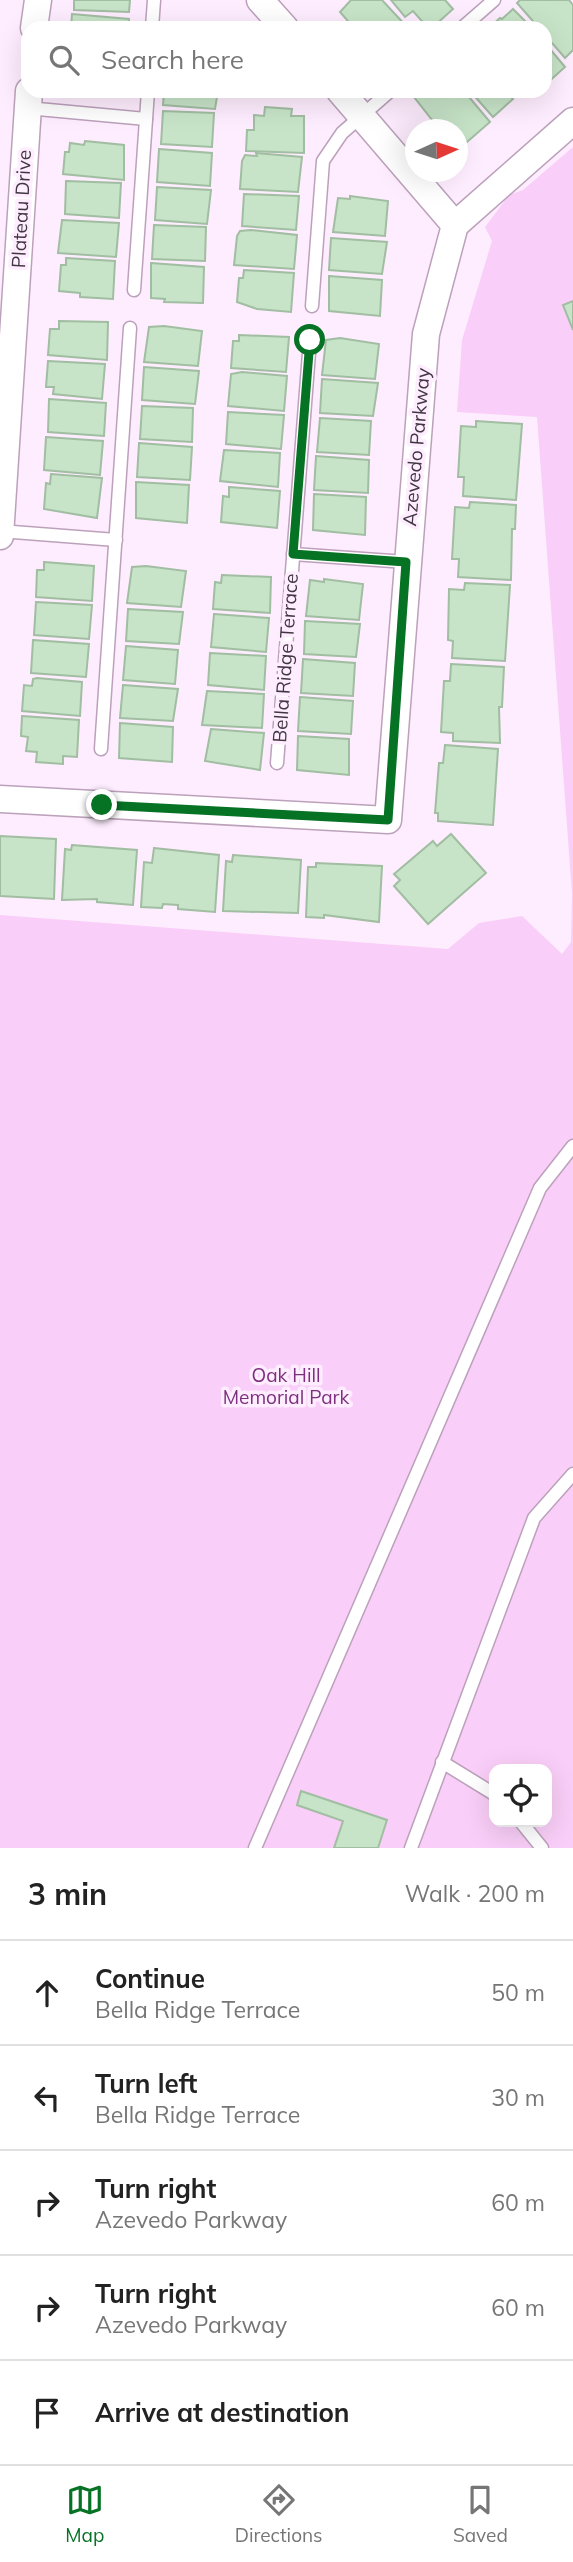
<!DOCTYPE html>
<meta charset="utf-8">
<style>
body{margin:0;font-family:Mulish,sans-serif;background:#f2f2f2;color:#222}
.controls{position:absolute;right:21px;bottom:21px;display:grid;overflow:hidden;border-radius:14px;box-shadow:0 7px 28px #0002}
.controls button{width:63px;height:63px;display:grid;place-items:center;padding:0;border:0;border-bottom:2px solid #e0e0e0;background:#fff;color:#222;font:35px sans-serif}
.compass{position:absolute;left:405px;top:119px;width:63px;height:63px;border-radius:50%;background:#fff;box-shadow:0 7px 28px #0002;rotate:87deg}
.stop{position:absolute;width:21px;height:21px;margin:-16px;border:5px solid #067224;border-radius:50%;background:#fff}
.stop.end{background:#067224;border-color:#fff;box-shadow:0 2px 7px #0008}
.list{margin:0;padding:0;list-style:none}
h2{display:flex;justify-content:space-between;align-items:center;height:91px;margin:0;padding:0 28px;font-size:30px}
h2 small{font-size:23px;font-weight:400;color:#767676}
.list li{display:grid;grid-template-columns:46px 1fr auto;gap:21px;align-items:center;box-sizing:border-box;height:105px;padding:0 28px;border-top:2px solid #e0e0e0}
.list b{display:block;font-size:26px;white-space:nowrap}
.list p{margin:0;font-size:23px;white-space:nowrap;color:#767676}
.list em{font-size:23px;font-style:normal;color:#767676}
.icon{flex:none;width:38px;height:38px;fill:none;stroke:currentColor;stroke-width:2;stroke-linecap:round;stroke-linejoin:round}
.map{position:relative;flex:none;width:573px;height:1848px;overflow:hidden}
.search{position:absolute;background:#fff;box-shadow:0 7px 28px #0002;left:21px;right:21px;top:21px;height:77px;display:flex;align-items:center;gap:18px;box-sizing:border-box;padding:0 24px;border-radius:21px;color:#767676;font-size:26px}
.sheet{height:616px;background:#fff}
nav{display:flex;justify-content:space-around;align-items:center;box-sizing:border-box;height:98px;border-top:2px solid #e0e0e0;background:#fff;font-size:19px;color:#767676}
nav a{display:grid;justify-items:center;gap:4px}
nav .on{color:#067224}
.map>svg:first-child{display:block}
</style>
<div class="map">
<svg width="573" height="1848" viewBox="0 0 573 1848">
<rect width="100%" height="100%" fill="#feedfe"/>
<!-- green -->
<path fill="#f9cef8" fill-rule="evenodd" d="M573,147V1848H0V915L448,949L479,923L522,916L562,954L571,942L572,893L537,417L457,412L462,340L492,241L485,227L509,195L523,190ZM494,1769H547V1822H494Z"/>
<!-- building -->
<g fill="#c7e4c8" stroke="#a1bda2" stroke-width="2">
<polygon points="74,0 130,0 129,12 74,10"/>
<polygon points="351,0 382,0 408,28 354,28 340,12"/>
<polygon points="391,0 445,0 453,9 432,28 428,28 413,11 405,17"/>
<polygon points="520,0 569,0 573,5 573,50 565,58 545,35 545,28 539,28 517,3"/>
<polygon points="513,9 532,28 489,28 500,18 502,19"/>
<polygon points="72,14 129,19 128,28 71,28"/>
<polygon points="545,43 565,67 545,85"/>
<polygon points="164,91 218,91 215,109 163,105"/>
<polygon points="420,91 464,91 490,122 459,149 458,130 440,130 414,97"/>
<polygon points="470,91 514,91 509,95 513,99 493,117"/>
<polygon points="265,107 292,109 291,116 304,116 304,153 246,151 247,130 254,130 254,115 264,116"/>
<polygon points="163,111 214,113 212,147 161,144"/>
<polygon points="85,141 124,145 124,180 63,174 65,152 69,152 70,143 84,145"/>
<polygon points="159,149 212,153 210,186 157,182"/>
<polygon points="256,153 302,157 298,192 240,189 242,161 245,155 257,156"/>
<polygon points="66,181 121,183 119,218 65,214"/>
<polygon points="157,187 211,190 207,224 155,220"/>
<polygon points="244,194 299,196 296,230 242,226"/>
<polygon points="350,196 388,201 385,236 333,232 338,198 350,199"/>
<polygon points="62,220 119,223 116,257 58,253"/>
<polygon points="154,225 206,227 205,261 152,259"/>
<polygon points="251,230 297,235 294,269 234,265 237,236 240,231"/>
<polygon points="331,238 387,242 382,274 329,270"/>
<polygon points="66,258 115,261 113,299 80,297 80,293 59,291 61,265 66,265"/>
<polygon points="151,263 204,267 203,303 164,302 165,299 151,298"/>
<polygon points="244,270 294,273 291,312 257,309 237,302 239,278 243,278"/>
<polygon points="329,276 382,280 380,316 329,311"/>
<polygon points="573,301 573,330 563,305"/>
<polygon points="59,321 108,322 107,360 48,355 50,329 59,329"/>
<polygon points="164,326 202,331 198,366 144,362 149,327"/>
<polygon points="239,335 289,337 286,372 231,368 233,341 239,341"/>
<polygon points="340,338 379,344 375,379 322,375 326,340"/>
<polygon points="48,361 105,364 102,399 53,394 54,387 46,387"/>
<polygon points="144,367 199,371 195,404 142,400"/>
<polygon points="242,372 287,376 284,411 228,406 231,374"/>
<polygon points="322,379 378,383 373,416 320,413"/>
<polygon points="49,399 106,403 104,436 48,432"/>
<polygon points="142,406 193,408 192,442 140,439"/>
<polygon points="228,412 284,415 281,449 226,444"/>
<polygon points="320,418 371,421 369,455 317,452"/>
<polygon points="476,421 522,424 516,500 463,496 464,477 458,477 461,426 476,427"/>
<polygon points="46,437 103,441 100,475 44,470"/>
<polygon points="139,443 192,447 190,480 137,477"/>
<polygon points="224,450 280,453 278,487 220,481"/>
<polygon points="316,456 369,460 368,493 314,490"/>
<polygon points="51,474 102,478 97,518 44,509 46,483 50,484"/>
<polygon points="136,482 189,485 187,523 136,518"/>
<polygon points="229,487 280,491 277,528 221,522 223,496 229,497"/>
<polygon points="314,494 366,497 365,535 313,530"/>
<polygon points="470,502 516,505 515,529 512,529 511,580 458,577 459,559 452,559 455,507 469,508"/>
<polygon points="44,562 94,566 92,601 36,597 37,570 44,570"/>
<polygon points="146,566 186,571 181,607 127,603 132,567"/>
<polygon points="222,575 271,577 270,613 213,609 215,582 221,583"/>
<polygon points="324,579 363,584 359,620 306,616 310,580 324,582"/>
<polygon points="465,583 510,585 505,661 452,658 453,641 448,640 449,589 464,590"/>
<polygon points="36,602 92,605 89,639 34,635"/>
<polygon points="128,609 183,612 179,644 126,641"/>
<polygon points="214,614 269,618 266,652 211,647"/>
<polygon points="305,621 360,624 356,657 304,654"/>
<polygon points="33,640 89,644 86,677 31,673"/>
<polygon points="126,646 178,650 175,684 123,680"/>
<polygon points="210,653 266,656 264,690 208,685"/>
<polygon points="303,659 355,663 353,696 301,693"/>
<polygon points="451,664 504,667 502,707 499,707 500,743 453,741 453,733 441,732 444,681 450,681"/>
<polygon points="37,678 82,682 80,716 22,711 24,685 32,686 33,679"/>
<polygon points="123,685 178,689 173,721 120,718"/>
<polygon points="207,691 264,694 262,728 202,725"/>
<polygon points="300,697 353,701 351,734 298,731"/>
<polygon points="22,716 79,720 77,757 63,756 63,764 36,762 37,752 26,751 28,737 21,736"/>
<polygon points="120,723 173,727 172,762 119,758"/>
<polygon points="211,729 264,733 260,770 205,761"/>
<polygon points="298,736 349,739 349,775 297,770"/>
<polygon points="445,745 498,749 493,825 438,821 438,813 435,813 439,763 443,763"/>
<polygon points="451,834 486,873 428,924 394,886 400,880 394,874 433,841 437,846"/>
<polygon points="0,836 56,839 54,899 0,896"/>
<polygon points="72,845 137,850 133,905 97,902 97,899 62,900 65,849 71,850"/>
<polygon points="154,848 219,855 215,912 178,909 178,905 163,904 162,908 141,907 144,862 152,863"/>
<polygon points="233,855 301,860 298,913 223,911 226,861 232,862"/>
<polygon points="316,863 382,866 379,922 324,915 324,918 306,917 308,867 316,867"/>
<polygon points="301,1791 387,1820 378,1848 334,1848 343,1821 297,1805"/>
</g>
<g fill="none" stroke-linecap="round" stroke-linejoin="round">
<!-- lane casing -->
<g stroke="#bca1bb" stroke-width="15">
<g id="lane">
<polyline points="152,28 154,0"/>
<polyline points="462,28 494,0"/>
<polyline points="27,108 146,119"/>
<polyline points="134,290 148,91"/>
<polyline points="312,306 323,161 342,133 390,91"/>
<polyline points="0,531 116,540"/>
<polyline points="293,554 406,562"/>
<polyline points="101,749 130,328"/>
<polyline points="277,763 310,340"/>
<polyline points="442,1762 494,1794"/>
<polyline points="521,1822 542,1848"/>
<polyline points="255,1848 540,1188 573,1146"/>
<polyline points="411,1848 534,1518 573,1474"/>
</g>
</g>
<!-- street casing -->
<g stroke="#bca1bb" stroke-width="29">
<g id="street">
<polyline points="260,0 285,28"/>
<polyline points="34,28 38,0"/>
<polyline points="340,91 455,225"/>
<polyline points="0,536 29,91"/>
<polyline points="0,799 388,820 426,334 455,225 573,121"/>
</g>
</g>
<!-- lane -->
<use href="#lane" stroke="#fff" stroke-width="12"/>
<!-- street -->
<use href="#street" stroke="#fff" stroke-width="26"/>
</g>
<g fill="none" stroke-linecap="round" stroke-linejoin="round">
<!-- route -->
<polyline stroke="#067224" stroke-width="9" points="102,805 388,820 406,562 293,554 310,340"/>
</g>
<g text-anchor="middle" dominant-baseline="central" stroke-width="7" stroke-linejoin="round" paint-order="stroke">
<!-- street labels -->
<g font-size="19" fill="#413641" stroke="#feedfe">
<text transform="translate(21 209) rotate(-87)">Plateau Drive</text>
<text transform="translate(416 447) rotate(-85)">Azevedo Parkway</text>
<text transform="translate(285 658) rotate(-86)">Bella Ridge Terrace</text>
</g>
<!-- park labels -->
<g font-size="19" fill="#7c307e" stroke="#feedfe">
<text x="286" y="1375">Oak Hill<tspan x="286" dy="22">Memorial Park</tspan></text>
</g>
</g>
</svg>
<div class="controls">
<button><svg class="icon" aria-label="locate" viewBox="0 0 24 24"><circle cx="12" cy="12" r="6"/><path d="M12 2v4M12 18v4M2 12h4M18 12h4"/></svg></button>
</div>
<svg class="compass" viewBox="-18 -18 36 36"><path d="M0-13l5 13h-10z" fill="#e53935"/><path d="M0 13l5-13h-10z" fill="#767676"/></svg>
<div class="stop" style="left:310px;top:340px"></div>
<div class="stop end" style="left:102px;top:805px"></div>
<div class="search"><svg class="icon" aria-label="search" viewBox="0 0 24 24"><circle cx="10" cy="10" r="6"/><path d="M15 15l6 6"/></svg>Search here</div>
</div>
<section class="sheet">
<h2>3 min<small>Walk · 200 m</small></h2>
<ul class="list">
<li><svg class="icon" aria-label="ahead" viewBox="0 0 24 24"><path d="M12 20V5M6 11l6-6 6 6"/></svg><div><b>Continue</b><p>Bella Ridge Terrace</p></div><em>50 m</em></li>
<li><svg class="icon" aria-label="left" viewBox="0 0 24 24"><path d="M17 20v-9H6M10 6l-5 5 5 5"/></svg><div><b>Turn left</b><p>Bella Ridge Terrace</p></div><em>30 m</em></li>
<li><svg class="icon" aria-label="right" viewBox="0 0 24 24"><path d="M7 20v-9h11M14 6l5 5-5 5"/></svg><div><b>Turn right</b><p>Azevedo Parkway</p></div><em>60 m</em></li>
<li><svg class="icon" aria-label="right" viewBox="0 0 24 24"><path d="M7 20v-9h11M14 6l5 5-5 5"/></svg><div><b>Turn right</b><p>Azevedo Parkway</p></div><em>60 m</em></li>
<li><svg class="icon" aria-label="arrive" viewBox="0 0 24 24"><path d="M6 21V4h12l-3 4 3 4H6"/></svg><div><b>Arrive at destination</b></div></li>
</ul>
</section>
<nav>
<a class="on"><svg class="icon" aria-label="map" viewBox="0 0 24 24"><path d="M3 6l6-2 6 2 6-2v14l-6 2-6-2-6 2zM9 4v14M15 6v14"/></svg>Map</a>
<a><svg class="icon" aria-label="directions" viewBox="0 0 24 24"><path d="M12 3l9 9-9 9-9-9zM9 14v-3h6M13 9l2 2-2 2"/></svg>Directions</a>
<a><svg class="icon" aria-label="saved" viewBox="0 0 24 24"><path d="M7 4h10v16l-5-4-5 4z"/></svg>Saved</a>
</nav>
